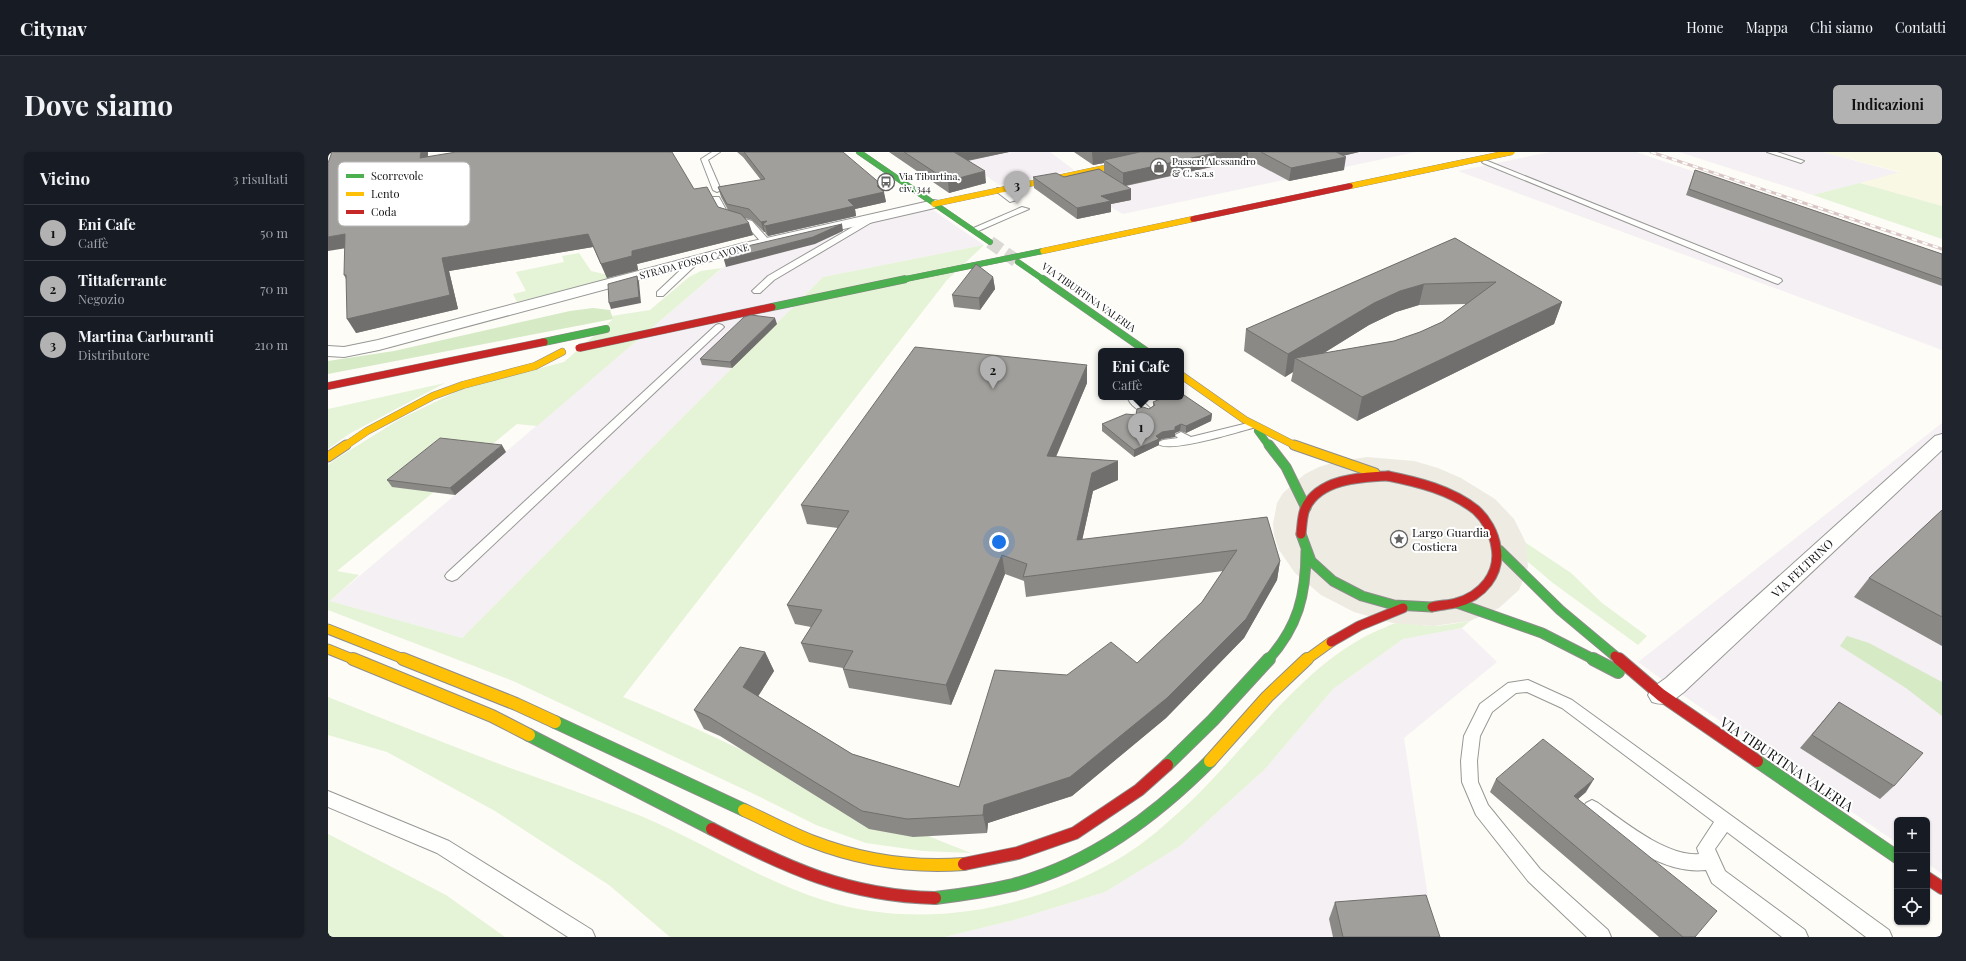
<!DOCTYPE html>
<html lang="it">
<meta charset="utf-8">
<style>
body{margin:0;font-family:"Playfair Display",serif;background:#20242c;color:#f1f3f6}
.controls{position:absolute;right:12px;bottom:12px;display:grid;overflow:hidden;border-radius:6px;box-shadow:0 1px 3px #0004}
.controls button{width:36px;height:36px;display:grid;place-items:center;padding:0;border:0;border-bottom:1px solid #363941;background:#171b24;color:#f1f3f6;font:20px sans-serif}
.you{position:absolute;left:671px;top:390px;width:14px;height:14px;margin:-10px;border:3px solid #fff;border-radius:50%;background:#1a73e8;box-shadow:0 0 0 6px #1a73e833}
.badge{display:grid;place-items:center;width:26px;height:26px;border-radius:50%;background:#b2b2b3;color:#111;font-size:13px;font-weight:700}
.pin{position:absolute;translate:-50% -33px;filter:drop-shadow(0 1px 2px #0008)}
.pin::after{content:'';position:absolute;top:21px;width:14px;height:12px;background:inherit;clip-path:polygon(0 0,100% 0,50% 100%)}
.popup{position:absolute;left:770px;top:196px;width:86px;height:52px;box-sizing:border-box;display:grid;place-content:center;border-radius:6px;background:#171b24;filter:drop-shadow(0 1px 3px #0005);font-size:13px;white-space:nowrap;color:#9ea1a6}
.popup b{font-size:15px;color:#f1f3f6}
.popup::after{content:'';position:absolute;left:50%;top:100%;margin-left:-8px;border:8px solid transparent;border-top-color:#171b24}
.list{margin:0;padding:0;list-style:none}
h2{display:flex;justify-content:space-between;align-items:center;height:52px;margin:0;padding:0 16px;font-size:17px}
h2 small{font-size:13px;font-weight:400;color:#9ea1a6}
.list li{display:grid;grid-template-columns:26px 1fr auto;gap:12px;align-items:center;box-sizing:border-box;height:56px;padding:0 16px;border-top:1px solid #363941}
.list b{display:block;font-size:15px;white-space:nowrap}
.list p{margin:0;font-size:13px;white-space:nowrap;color:#9ea1a6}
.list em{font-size:13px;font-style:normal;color:#9ea1a6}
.icon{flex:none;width:22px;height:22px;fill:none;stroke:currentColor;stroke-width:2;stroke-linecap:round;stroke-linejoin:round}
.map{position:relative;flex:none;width:1614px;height:785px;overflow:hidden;border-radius:6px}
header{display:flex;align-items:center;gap:24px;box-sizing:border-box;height:56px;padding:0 20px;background:#171b24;border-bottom:1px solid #363941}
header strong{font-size:19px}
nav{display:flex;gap:22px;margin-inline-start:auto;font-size:14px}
.intro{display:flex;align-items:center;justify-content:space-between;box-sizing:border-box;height:96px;padding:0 24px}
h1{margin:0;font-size:28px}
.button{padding:10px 18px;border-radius:6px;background:#b2b2b3;color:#111;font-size:14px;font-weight:700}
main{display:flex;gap:24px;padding:0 24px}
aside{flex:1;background:#171b24;border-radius:6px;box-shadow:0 1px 3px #0004}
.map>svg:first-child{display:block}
</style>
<header>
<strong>Citynav</strong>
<nav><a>Home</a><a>Mappa</a><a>Chi siamo</a><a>Contatti</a></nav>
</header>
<div class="intro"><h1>Dove siamo</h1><a class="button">Indicazioni</a></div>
<main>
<aside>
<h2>Vicino<small>3 risultati</small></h2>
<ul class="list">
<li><span class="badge">1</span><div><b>Eni Cafe</b><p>Caffè</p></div><em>50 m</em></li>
<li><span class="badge">2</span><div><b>Tittaferrante</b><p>Negozio</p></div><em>70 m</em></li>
<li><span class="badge">3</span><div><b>Martina Carburanti</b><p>Distributore</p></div><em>210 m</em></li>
</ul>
</aside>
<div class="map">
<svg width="1614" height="785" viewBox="0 0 1614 785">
<rect width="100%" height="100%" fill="#fdfcf7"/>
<!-- industrial -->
<g fill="#f5f0f3">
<polygon points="625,0 722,0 746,18 671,33"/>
<polygon points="863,0 1088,0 795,62 734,28"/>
<polygon points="1222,0 1308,0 1614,103 1614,198 1130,19"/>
<polygon points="1351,0 1495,0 1573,21 1485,43"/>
<polygon points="602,56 656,93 495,125 134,486 2,449 417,97"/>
<polygon points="1614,271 1614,722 1599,711 1599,668 1569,668 1569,691 1359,546 1310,510"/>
<polygon points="1134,476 1169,510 1076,586 1106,785 617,785 686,768 777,740 852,694 937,617 1005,537 1075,487"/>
</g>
<!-- farmland -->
<polygon fill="#f9f8e4" points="1495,0 1614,0 1614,54 1532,31 1572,20"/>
<!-- green -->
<g fill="#e5f3d7">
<polygon points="1532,31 1614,54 1614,87 1485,43"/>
<path d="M656,93L619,128L295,545C413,593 524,656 643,701L595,699L538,691L488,673L428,643L185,529L0,458V313L8,307L72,267L134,237L236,210L285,167L284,164L322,158L361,125L373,119L394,116L209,274L189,272L9,419L31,423L2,449L134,486L495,125Z"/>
<polygon points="251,101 263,119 276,122 309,115 310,119 189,150 185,142 198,139 188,120 236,110 234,104"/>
<polygon points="117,231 21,282 0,297 0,257"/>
<polygon points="1198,391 1243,421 1274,451 1319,484 1310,493 1225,431 1199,409"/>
<path d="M1142,469L1134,476L1075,487L1005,537L937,617L852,694L777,740L686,768L617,785H342L281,733L167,659L59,600L0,583V545C58,568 116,591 174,613C221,630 268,646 313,664C375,690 431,728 495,748C591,779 701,758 787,709C810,696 830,679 849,662C915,604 972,511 1053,477C1057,476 1061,473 1065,472C1074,469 1093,474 1103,474C1116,474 1129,471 1142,469Z"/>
<polygon points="0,682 118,743 177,785 0,785"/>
</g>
<!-- forest -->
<g fill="#d5eac5">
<polygon points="265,156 282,158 285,167 0,222 0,209 66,199 242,159"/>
<polygon points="1519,484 1541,491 1614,530 1614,564 1578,536 1512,494"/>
</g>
<!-- plaza -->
<polygon fill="#edebe2" points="1039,305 1086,309 1110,316 1133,326 1167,347 1186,367 1198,391 1200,415 1191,438 1171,456 1142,469 1105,474 1065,471 1026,460 993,443 967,421 951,398 946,383 945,372 949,351 955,341 977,322 991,315 1007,310"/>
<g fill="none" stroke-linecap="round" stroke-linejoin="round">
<!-- primary-tunnel -->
<polyline stroke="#dad9d4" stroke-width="13" stroke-dasharray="13 6" stroke-linecap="butt" points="662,90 690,110"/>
<!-- lane casing -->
<g stroke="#979795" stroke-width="2">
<g id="lane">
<polygon points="384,0 392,0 380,8 393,38 389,40 385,38 373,7"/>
<polygon points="1439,0 1449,0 1476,9 1473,11"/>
<polygon points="1157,8 1453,127 1454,129 1450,132 1447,131 1155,11 1154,10"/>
<polygon points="669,36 675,36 689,48 682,50 669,40"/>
<polygon points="385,45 391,45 401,63 424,69 441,88 441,92 435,92 418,73 395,67 384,47"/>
<polygon points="694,55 701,57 648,80 641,78"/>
<polygon points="547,62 554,64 446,128 432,141 426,141 424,139 440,124"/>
<polygon points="367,106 371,109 370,111 335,144 329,144 329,140 364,107"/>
<polygon points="391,172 394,173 396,175 394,177 129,427 124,429 119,427 117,424 119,421 388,173"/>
<path d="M800,245H810L825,259L820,262C813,261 800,252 800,245Z"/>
<path d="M924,270L928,271L930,273L928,275C913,279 838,303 829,291L835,288L850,286L847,283L853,280L863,285Z"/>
<path d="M1200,528L1244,548L1561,778L1564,785H1538L1399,680L1387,697L1397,719L1477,778L1480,785H1454L1384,731L1378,718C1334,723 1291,687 1258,661L1255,656L1258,651L1264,648L1270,651C1295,669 1339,705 1371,702L1369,696L1386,670L1234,556L1199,540L1188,541L1164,560L1152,584L1149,609L1150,630L1160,653L1212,717L1280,778L1283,785H1259L1200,729L1148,663L1134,630L1133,609L1136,584L1152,552L1180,531Z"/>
<polygon points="0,639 121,689 264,778 267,785 240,785 109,701 0,655"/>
</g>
</g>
<!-- street casing -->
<g stroke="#979795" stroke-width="2">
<g id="street">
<polygon points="606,48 611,49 612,52 611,55 420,99 51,198 16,205 0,204 0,194 16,195 50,188 412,92"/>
<path d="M1614,282V298L1356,540C1344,549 1339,555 1324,550L1320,543L1324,536L1338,526L1607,284Z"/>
</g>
</g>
<!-- fast-far3 casing -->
<g stroke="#8e8d8b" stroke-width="6">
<g id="fast-far3">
<polyline points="531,0 662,90"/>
<polyline points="690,110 716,128"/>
</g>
</g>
<!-- fast-far2 casing -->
<g stroke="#8e8d8b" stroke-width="8">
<g id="fast-far2">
<polyline points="715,127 818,199"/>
<polyline points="216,190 278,177"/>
<polyline points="930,279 941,294"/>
</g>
</g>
<!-- fast-far1 casing -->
<g stroke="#8e8d8b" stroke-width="11">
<g id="fast-far1">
<polyline points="941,293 958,315 978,356"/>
<polyline points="973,382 983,409 1005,429 1034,444 1066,453 1104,455"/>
<polyline points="1171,398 1232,458 1287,504"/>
<polyline points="1129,451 1214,481 1267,508"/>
<path d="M940,508C970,475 978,443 978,399"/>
</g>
</g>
<!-- fast casing -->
<g stroke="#8e8d8b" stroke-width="14">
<g id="fast">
<polyline points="1265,507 1290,520"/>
<polyline points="227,570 416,658"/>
<polyline points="201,583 384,677"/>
<polyline points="1429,609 1569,705"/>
<polyline points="839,613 885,568 941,507"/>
<path d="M607,746C633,743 659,739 685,733C763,712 826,665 882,609"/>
</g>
</g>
<!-- slow-far3 casing -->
<g stroke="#8e8d8b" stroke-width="6">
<polyline id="slow-far3" points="606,52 852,0"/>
</g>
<!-- slow-far2 casing -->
<g stroke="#8e8d8b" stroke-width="8">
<g id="slow-far2">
<polyline points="853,223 917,268 968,294"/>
<polyline points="17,294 39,279 105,244 135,233 207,214 234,200"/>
</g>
</g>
<!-- slow-far1 casing -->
<g stroke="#8e8d8b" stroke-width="11">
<g id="slow-far1">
<polyline points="966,293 1047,321"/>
<polyline points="0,305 18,293"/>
<polyline points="0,477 78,508"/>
<polyline points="0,497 27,508"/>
<polyline points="978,508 1003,490"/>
</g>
</g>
<!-- slow casing -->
<g stroke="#8e8d8b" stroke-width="14">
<g id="slow">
<polyline points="25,507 164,564 201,583"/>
<polyline points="75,507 188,552 227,570"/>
<polyline points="882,609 939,545 979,507"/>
<path d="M416,658C438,668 460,680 483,689C532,708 583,716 636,712"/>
</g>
</g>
<!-- jam-far2 casing -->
<g stroke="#8e8d8b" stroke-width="8">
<polyline id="jam-far2" points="0,234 216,190"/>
</g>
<!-- jam-far1 casing -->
<g stroke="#8e8d8b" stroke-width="11">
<g id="jam-far1">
<path d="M1060,324C1090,330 1123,338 1148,358C1158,367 1166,381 1168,395C1173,422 1154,444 1128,451C1120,453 1112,453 1104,455"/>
<path d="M973,382C974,374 974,365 977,357C990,327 1032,325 1060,324"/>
<polyline points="1003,490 1031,474 1075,456"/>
<polyline points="1287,504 1292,508"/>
</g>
</g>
<!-- jam casing -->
<g stroke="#8e8d8b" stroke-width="14">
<g id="jam">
<polyline points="1291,507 1333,543 1429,609"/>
<path d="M384,677C460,716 520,744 607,746"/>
<polyline points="636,712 690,701 747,681 811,638 839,613"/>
<polyline points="1599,726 1614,736"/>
</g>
</g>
<!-- lane -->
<use href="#lane" fill="#fffffe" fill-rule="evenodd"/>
<!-- street -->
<use href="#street" fill="#fffffe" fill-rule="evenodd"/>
<!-- fast-far3 -->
<use href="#fast-far3" stroke="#4caf50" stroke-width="5.5"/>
<!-- fast-far2 -->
<use href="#fast-far2" stroke="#4caf50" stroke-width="7"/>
<!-- fast-far1 -->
<use href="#fast-far1" stroke="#4caf50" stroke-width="9"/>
<!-- fast -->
<use href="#fast" stroke="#4caf50" stroke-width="12"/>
<!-- slow-far3 -->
<use href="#slow-far3" stroke="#ffc107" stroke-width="5.5"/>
<!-- slow-far2 -->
<use href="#slow-far2" stroke="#ffc107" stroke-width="7"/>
<!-- slow-far1 -->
<use href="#slow-far1" stroke="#ffc107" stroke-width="9"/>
<!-- slow -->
<use href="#slow" stroke="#ffc107" stroke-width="12"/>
<!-- jam-far2 -->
<use href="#jam-far2" stroke="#c62828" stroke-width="7"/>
<!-- jam-far1 -->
<use href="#jam-far1" stroke="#c62828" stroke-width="9"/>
<!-- jam -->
<use href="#jam" stroke="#c62828" stroke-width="12"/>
<!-- rail casing -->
<g stroke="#d9c6c5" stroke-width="3">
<polyline id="rail" points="1323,0 1614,97"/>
</g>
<!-- rail -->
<use href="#rail" stroke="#fff" stroke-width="2" stroke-dasharray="5.5" stroke-linecap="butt"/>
<!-- fast-bridge-far1 casing -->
<g stroke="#858482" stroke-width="6" stroke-linecap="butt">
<polyline id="fast-bridge-far1" points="573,128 715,99"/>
</g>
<!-- fast-bridge casing -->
<g stroke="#858482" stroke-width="8" stroke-linecap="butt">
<polyline id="fast-bridge" points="444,155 578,127"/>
</g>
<!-- slow-bridge casing -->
<g stroke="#858482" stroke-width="6" stroke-linecap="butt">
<g id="slow-bridge">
<polyline points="1022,34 1184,0"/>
<polyline points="715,99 865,67"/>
</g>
</g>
<!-- jam-bridge-far1 casing -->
<g stroke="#858482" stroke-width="6" stroke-linecap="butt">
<polyline id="jam-bridge-far1" points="865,67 1022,34"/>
</g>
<!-- jam-bridge casing -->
<g stroke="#858482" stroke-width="8" stroke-linecap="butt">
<polyline id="jam-bridge" points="251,196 444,155"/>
</g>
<!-- fast-bridge-far1 -->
<use href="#fast-bridge-far1" stroke="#4caf50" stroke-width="5.5"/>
<!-- fast-bridge -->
<use href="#fast-bridge" stroke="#4caf50" stroke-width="7"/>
<!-- slow-bridge -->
<use href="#slow-bridge" stroke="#ffc107" stroke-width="5.5"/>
<!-- jam-bridge-far1 -->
<use href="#jam-bridge-far1" stroke="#c62828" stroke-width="5.5"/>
<!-- jam-bridge -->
<use href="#jam-bridge" stroke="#c62828" stroke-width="7"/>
</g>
<!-- wall -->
<g fill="#8a8986" fill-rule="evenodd">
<polygon points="100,0 100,4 366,37 390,55 400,58 393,45 390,35 433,28 415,5 409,0 515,0 555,38 558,50 527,57 528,64 440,84 438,82 437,80 436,80 424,68 417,66 425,83 309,112 310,118 279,126 265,95 121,119 130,157 28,181 18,127 16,123"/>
<polygon points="561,0 681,0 640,9 658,31 621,41"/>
<polygon points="746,0 1031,0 1015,4 1016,18 961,29 920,7 798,34 803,48 783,52 783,60 749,67 706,36 705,25 736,25 776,20 776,11 765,13"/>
<polygon points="1367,18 1614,102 1614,134 1358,43"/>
<path d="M1127,86L1234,150L1226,172L1029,269L963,229L965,220L957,225L916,199L918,177ZM1138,152L1114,170L1092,180L1066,189L996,201L1041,173L1068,160L1091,153Z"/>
<polygon points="665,125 667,137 652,158 626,155 624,143"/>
<polygon points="449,172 404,216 374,213 372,207"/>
<polygon points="759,213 759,231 728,305 790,309 790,328 765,339 754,388 939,365 952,409 949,428 916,486 838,566 744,644 660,671 659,681 585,685 541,677 392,584 376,577 366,558 437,500 446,519 430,544 524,602 631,635 739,523 809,511 874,450 895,419 698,445 696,429 677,422 623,553 521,536 515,517 515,516 481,510 473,491 483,475 467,472 459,453 510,376 479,372 473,353"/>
<polygon points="825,250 884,262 883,269 858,281 852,279 847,281 847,285 834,287 831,289 831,293 806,305 774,279 774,272 808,263 821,257 825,254"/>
<polygon points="178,300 127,343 64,335 59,328"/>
<polygon points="1614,358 1614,494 1526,445 1541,426"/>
<polygon points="1511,550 1566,634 1552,647 1472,596"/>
<polygon points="1168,627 1258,640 1250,647 1367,785 1331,785 1162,640"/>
<polygon points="1007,750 1112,785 1005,785 1001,767"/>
</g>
<!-- shaded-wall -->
<g fill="#716f6d">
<polygon points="93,0 100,0 99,17 92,6"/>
<polygon points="625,0 681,0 627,11"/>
<polygon points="764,0 828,0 776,8 776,11 765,13"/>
<polygon points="891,0 920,0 920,7 795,34 795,21"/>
<polygon points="997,0 1031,0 996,8"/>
<polygon points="1018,5 1016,18 961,29 963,16"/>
<polygon points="657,19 658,31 621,41 620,29"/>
<polygon points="554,33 555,40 556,40 558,50 527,57 528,64 440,84 437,74 435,72 437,80 436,80 433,70 520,48 549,34"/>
<polygon points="803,37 803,48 783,52 783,60 749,67 749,56 773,44"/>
<polygon points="421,71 425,83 309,112 310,118 279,126 273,112 304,99"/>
<polygon points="514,72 515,79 487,92 398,115 396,108"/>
<polygon points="17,82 25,95 0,99 0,85"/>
<polygon points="260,82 265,95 121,119 130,157 28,181 19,167 114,106"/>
<polygon points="309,124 311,130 313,151 283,157 281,151"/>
<polygon points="665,125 667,137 652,158 651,146"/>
<polygon points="1096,132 1091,153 1068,160 1041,173 978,212 967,206 965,220 957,225 960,202 1046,151 1072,139"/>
<polygon points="1234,150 1226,172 1029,269 1034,245"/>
<polygon points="447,166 449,172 404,216 402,210"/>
<polygon points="759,213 759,231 720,323 719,304"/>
<polygon points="884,262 883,269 858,281 858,274"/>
<polygon points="853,272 852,279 847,281 847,285 834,287 831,289 831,293 806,305 806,298 834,280"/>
<polygon points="174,293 178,300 127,343 122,336"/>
<polygon points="790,309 790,328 765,339 750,407 749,388 764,321"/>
<polygon points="674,403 677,422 623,553 618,533"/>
<polygon points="952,409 949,428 916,486 838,566 744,644 660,671 659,681 655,663 656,653"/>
<polygon points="437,500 446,519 424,554 415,535"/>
<polygon points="1266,627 1258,640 1238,657 1246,644"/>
</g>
<!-- building -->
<g fill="#a19f9c" stroke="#716f6d">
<polygon points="4,0 93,0 92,6 128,0 344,0 366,37 379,35 390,55 413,62 421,71 304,99 304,104 273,112 260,82 114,106 122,143 19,167 18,123 16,123 17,82 0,85 0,11"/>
<polygon points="416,0 515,0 554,33 549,34 556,40 520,48 526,54 437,74 435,72 439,69 433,70 421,57 399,52 390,35 437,27"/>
<polygon points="576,0 626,0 657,19 620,29"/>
<polygon points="812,0 891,0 795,21 776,8"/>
<polygon points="933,0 1008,0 1018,5 963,16"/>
<polygon points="771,17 803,37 773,44 783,49 749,56 705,25 728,21 736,25"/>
<polygon points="1367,18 1614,102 1614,127 1361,37"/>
<polygon points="514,72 485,85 396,108 411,96"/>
<polygon points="1127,86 1234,150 1034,245 967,206 1066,189 1092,180 1114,170 1168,130 1096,132 1072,139 1046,151 960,202 918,177"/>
<polygon points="648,112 665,125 651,146 624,143"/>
<polygon points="309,124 311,145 281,151 280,132"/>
<polygon points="423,163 447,166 402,210 372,207 416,165"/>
<polygon points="587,195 759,213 719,304 790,309 764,321 749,388 939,365 952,409 918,467 839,546 742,625 656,653 655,663 579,667 534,659 381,565 366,558 412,495 437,500 415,535 524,602 631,635 667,518 739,523 783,490 809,511 874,450 909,398 695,425 699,412 674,403 618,533 515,517 525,499 473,491 494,458 459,453 521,359 473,353"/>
<polygon points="853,241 884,262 858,274 853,272 847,275 847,278 834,280 828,284 831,287 806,298 774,272 798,262 808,263 809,257 815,255 821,257 827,253 825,250 837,245 853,245"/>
<polygon points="112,286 174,293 122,336 59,328"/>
<polygon points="1614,358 1614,465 1541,426"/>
<polygon points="1511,550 1595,601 1566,634 1484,583"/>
<polygon points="1215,587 1266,627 1246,644 1389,759 1367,785 1355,785 1168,627"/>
<polygon points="1098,743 1112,785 1015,785 1007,750"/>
</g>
<!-- icons -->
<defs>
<g id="shop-ring" transform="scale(0.9)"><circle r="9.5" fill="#fff" stroke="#646362" stroke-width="1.5"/><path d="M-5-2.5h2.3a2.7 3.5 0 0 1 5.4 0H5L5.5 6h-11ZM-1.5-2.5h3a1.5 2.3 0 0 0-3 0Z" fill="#646362"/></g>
<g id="bus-ring" transform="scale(0.9)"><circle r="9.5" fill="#fff" stroke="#646362" stroke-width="1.5"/><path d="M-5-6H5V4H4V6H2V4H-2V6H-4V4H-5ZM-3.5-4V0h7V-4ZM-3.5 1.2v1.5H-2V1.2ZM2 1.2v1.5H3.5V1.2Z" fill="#646362"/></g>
<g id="sight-ring" transform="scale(0.9)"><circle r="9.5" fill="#fff" stroke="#646362" stroke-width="1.5"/><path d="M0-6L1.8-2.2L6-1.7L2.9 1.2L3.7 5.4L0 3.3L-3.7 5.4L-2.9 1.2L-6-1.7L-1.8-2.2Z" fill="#646362"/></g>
</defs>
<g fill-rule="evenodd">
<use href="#shop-ring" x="831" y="15"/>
<use href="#bus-ring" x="558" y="30"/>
<use href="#sight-ring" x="1071" y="387"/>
</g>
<g text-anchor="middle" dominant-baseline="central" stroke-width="4" stroke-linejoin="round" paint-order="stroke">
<!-- far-poi labels -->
<g font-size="10" fill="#111" stroke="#fff" text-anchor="start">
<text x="844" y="9">Passeri Alessandro<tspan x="844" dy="12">&amp; C. s.a.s</tspan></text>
<text x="571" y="24">Via Tiburtina,<tspan x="571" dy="12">civ. 344</tspan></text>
</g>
<!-- far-street labels -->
<g font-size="10" fill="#111" stroke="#fff">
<text transform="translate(366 109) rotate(-15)">STRADA FOSSO CAVONE</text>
<text transform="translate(761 145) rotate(35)">VIA TIBURTINA VALERIA</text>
</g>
<!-- poi labels -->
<g font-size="12" fill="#111" stroke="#fff" text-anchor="start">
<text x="1084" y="380">Largo Guardia<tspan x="1084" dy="14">Costiera</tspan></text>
</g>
<!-- street labels -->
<g font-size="12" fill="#111" stroke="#fff">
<text transform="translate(1474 416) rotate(-43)">VIA FELTRINO</text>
</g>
<!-- near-street labels -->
<g font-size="14" fill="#111" stroke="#fff">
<text transform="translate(1459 612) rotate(34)">VIA TIBURTINA VALERIA</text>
</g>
</g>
<!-- legend -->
<rect x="10" y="10" width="132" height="64" rx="6" fill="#fff" stroke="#b8b8b8" stroke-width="1"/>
<rect x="18" y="22" width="18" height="4" fill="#4caf50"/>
<rect x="18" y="40" width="18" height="4" fill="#ffc107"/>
<rect x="18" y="58" width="18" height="4" fill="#c62828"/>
<g font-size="11" fill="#111">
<text x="43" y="28">Scorrevole</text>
<text x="43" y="46">Lento</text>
<text x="43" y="64">Coda</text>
</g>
</svg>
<div class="controls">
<button>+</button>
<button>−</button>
<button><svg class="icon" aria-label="locate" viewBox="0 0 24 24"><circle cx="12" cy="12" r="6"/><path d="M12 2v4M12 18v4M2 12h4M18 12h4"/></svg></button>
</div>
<div class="you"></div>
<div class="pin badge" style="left:813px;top:294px">1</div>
<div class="popup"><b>Eni Cafe</b>Caffè</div>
<div class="pin badge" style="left:665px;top:237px">2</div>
<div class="pin badge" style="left:689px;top:52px">3</div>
</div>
</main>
